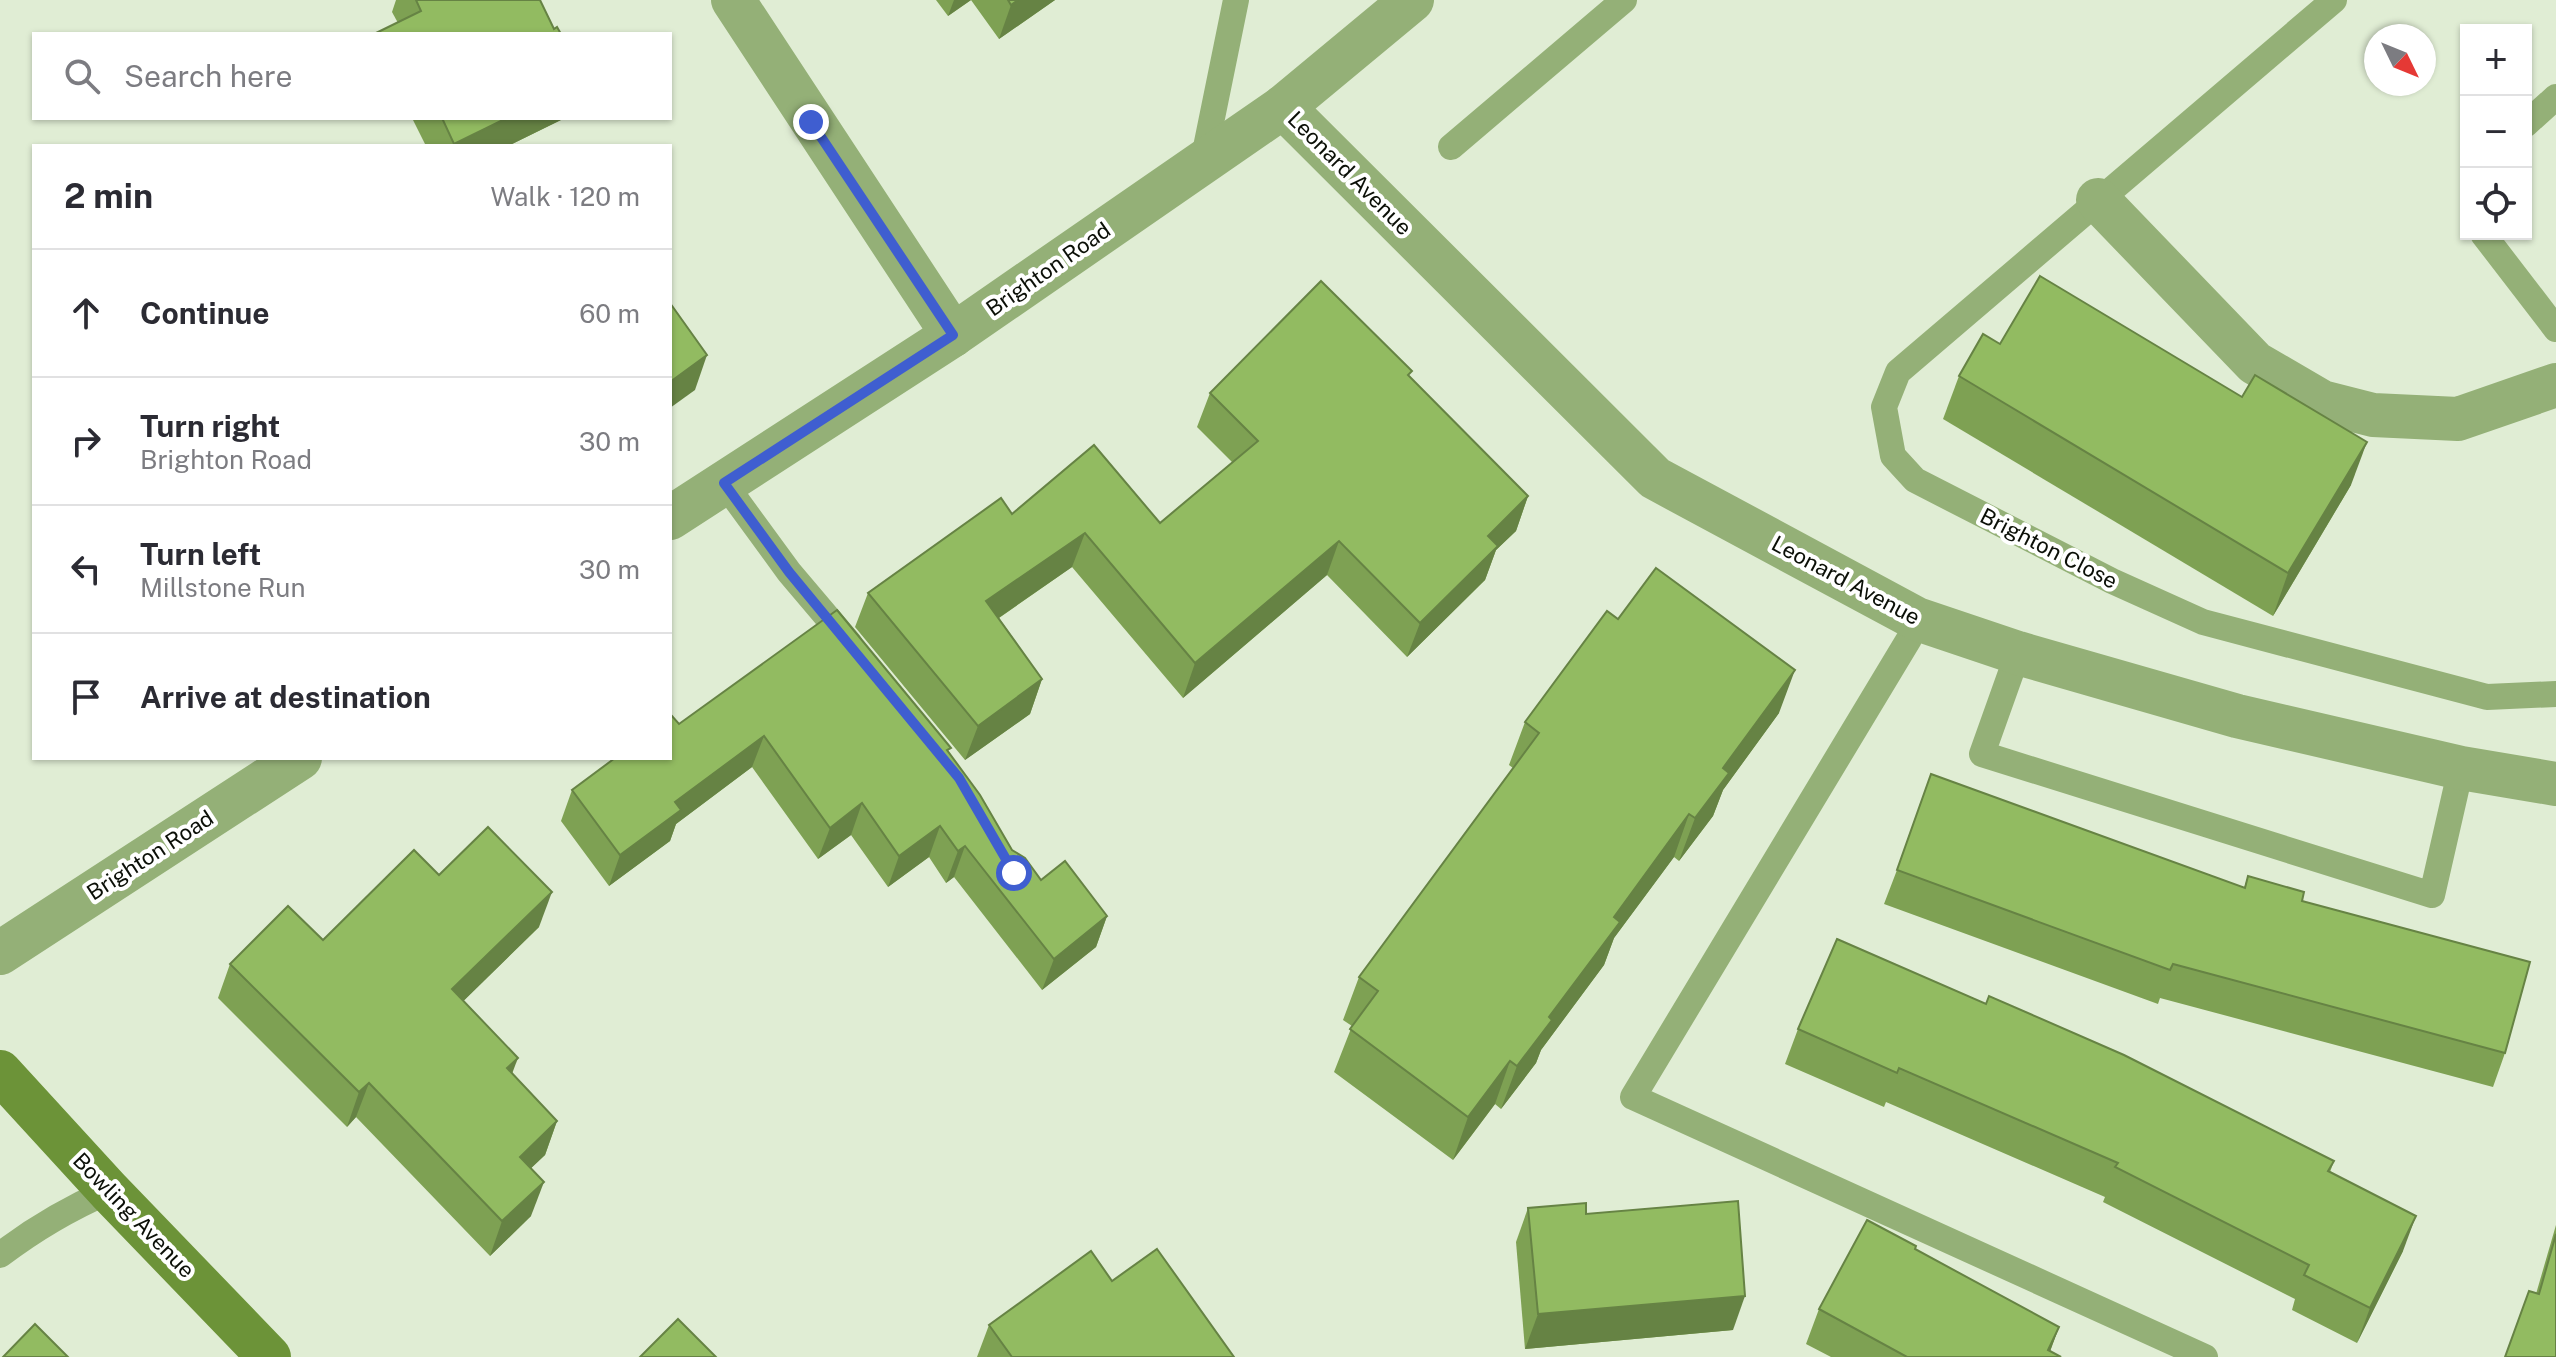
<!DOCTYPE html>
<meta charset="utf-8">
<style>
body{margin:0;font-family:"Public Sans",sans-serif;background:#f7f7f7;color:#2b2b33}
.controls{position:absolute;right:24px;top:24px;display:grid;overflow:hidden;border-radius:0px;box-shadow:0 2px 6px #0004}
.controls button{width:72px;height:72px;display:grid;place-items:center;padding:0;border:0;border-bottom:2px solid #e1e1e2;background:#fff;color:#2b2b33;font:40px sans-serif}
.compass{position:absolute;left:2364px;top:24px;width:72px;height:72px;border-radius:50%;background:#fff;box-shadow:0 2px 6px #0004;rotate:133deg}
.stop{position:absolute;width:24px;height:24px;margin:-18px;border:6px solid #3f5ed0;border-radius:50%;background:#fff}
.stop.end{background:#3f5ed0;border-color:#fff;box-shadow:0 2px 8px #0008}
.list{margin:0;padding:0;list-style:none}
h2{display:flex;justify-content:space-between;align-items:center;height:104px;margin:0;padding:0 32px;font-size:34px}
h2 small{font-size:26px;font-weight:400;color:#7c7c81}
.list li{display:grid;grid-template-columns:52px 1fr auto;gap:24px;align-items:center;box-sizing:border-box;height:128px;padding:0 32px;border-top:2px solid #e1e1e2}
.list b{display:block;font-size:30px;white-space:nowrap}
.list p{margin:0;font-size:26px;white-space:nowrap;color:#7c7c81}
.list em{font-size:26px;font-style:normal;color:#7c7c81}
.icon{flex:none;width:44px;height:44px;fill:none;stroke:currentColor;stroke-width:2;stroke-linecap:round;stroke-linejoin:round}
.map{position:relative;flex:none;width:2556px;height:1357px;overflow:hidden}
.search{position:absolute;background:#fff;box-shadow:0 2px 6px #0004;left:32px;top:32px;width:640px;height:88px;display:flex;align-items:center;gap:20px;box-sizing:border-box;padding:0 28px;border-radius:0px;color:#7c7c81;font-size:30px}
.panel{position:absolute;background:#fff;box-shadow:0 2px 6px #0004;left:32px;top:144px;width:640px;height:616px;border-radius:0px}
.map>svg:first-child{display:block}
</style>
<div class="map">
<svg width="2556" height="1357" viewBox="0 0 2556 1357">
<rect width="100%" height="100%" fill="#e0edd4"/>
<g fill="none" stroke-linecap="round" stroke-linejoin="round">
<!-- lane -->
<g stroke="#94b077" stroke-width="26">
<polyline points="2334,0 1898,372 1884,407 1893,456 1915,480 2112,581 2203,622 2487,697 2556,694"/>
<polyline points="2526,124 2556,97"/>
<polyline points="1451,147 1624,0"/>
<polyline points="1203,162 1236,0"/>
<polyline points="2483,234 2556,329"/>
<polyline points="724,483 789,572 850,644"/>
<polyline points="1917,619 1909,639 1633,1097 2205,1357"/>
<polyline points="2018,653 1982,754 2432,895 2461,768"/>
<path d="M0,1255C34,1229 70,1208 109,1191"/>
</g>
<!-- street -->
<g stroke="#94b077" stroke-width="44">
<polyline points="733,0 953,335"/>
<polyline points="1283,107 1655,478 1917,619 2018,653 2237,716 2461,768 2556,784"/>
<polyline points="2098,200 2255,363 2322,402 2373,415 2458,419 2556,385"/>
<polyline points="670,518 953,335 1283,107 1412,0"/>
<polyline points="0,953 300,758"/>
</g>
<!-- secondary -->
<polyline stroke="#6c9338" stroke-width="44" points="0,1072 109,1191 269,1357"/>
</g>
<!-- wall -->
<g fill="#7ea153">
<polygon points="396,0 540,0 554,29 398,23 392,12"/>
<polygon points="936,0 1055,0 999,39 971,0 948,16"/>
<polygon points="412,118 565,118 508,146 426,146"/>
<polygon points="1959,376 2351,485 2273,616 1943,419"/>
<polygon points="1410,377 1528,496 1516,531 1496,550 1485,580 1407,657 1327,575 1183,698 1072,567 999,618 1042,679 1030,714 965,760 855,627 868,593 1012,514 1160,523 1233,463 1197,427 1210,393"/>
<polygon points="1618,619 1779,713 1723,790 1713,816 1679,861 1674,857 1614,938 1604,965 1541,1050 1536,1063 1501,1109 1495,1104 1453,1160 1334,1072 1352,1026 1343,1020 1359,977 1513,768 1509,765 1525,722"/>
<polygon points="679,724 949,752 1012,850 1041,880 1107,916 1096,947 1042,990 954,877 946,883 929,857 888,887 851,835 818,859 752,767 676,824 670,841 609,886 561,821 572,790"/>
<polygon points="1897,870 2244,888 2248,876 2302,901 2505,1053 2493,1087 2160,998 2158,1004 1884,904"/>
<polygon points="439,875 539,927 463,1001 512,1074 557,1121 545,1155 531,1168 531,1216 490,1256 356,1117 347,1127 218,998 230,964 323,940"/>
<polygon points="1798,1029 2334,1161 2330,1172 2403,1251 2357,1343 2292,1310 2295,1299 2103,1202 2105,1197 1886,1102 1884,1107 1785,1064"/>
<polygon points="1528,1208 1733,1330 1525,1349 1516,1242"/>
<polygon points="2556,1225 2556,1357 2536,1294"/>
<polygon points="1915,1249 2059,1327 2050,1351 2061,1357 1831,1357 1806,1344 1819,1309"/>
<polygon points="1112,1281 1234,1357 977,1357 989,1325"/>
</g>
<!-- shaded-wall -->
<g fill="#668344">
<polygon points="954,0 971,0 948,16"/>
<polygon points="1018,0 1055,0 999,39 1011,5"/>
<polygon points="507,118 565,118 508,146 454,146 454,144"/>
<polygon points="707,355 695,390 670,408 670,382"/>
<polygon points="2367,442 2351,485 2273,616 2288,573"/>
<polygon points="1528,496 1516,531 1496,550 1485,580 1407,657 1420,623 1488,536"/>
<polygon points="1085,533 1072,567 974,635 986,601"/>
<polygon points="1339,541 1327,575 1183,698 1195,663"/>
<polygon points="1795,670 1779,713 1723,790 1713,816 1679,861 1695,818 1723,768"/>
<polygon points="1042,679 1030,714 965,760 978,726"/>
<polygon points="764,736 752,767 676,824 670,841 609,886 620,855 675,802"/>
<polygon points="862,803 851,835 818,859 830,828"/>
<polygon points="1689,814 1674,857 1614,938 1604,965 1541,1050 1536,1063 1501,1109 1517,1066 1614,917"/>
<polygon points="940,826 929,857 888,887 899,856"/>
<polygon points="965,846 954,877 946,883 958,851"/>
<polygon points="552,892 539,927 440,1024 452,989"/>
<polygon points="1107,916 1096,947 1042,990 1054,959"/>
<polygon points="518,1058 505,1092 507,1068"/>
<polygon points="1510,1061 1495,1104 1453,1160 1468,1117"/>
<polygon points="369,1083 356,1117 347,1127 359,1092"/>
<polygon points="557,1121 545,1155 507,1191 520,1157"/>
<polygon points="544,1182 531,1216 490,1256 502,1221"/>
<polygon points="2416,1216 2403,1251 2357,1343 2370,1308"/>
<polygon points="1745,1296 1733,1330 1525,1349 1538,1314"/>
<polygon points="2059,1327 2048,1357 2048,1350"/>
</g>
<!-- building -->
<g fill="#92bb61" stroke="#668344" stroke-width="2">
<polygon points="416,0 540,0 554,29 557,27 561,34 374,34 421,11"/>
<polygon points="1008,0 1018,0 1011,5"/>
<polygon points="442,118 507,118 454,144"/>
<polygon points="2040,276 2242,397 2255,375 2367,442 2288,573 1959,376 1983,334 2000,344"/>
<polygon points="1321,281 1412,371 1408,375 1528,496 1488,536 1498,546 1420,623 1339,541 1195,663 1085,533 986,601 1042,679 978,726 868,593 1001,498 1012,514 1094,445 1160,523 1258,441 1210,393"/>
<polygon points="670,303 707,355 670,382"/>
<polygon points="1656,568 1795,670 1723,768 1729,773 1695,818 1689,814 1614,917 1620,922 1549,1017 1552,1020 1517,1066 1510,1061 1468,1117 1350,1029 1378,991 1359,977 1539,733 1525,722 1607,611 1618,619"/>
<polygon points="837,610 951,748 947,750 980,795 1012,850 1025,858 1041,880 1065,861 1107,916 1054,959 965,846 958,851 940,826 899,856 862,803 830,828 764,736 675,802 681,810 620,855 572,790 615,758 670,758 670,717 672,716 679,724"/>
<polygon points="1931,774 2245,888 2248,876 2304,892 2302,901 2530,962 2505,1053 2173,964 2170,970 1897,870"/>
<polygon points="488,827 552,892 452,989 518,1058 507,1068 557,1121 520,1157 544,1182 502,1221 369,1083 359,1092 230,964 288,906 323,940 414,850 439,875"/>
<polygon points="1837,939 1986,1004 1989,996 2124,1055 2334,1161 2328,1171 2416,1216 2370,1308 2304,1275 2309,1265 2115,1167 2118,1163 1899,1068 1897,1073 1798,1029"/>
<polygon points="1738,1201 1745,1296 1538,1314 1528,1208 1586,1203 1586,1214"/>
<polygon points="1867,1220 1916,1246 1915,1249 2059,1327 2048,1350 2061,1357 1907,1357 1819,1309"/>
<polygon points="2556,1234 2556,1357 2505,1357 2529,1291 2539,1294"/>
<polygon points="1157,1249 1234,1357 1012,1357 989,1325 1091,1251 1112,1281"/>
<polygon points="678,1319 716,1357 640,1357"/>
<polygon points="35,1324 68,1357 3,1357"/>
</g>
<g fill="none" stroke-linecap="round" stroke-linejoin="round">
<!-- route -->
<polyline stroke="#3f5ed0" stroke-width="10" points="811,122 953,335 724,483 789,572 959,778 1014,873"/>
</g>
<g text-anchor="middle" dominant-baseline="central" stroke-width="8" stroke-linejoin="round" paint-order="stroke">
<!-- street labels -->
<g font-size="22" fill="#0b0f07" stroke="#fff">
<text transform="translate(1350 173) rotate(45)">Leonard Avenue</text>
<text transform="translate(1048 269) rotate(-35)">Brighton Road</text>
<text transform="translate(2049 548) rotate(27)">Brighton Close</text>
<text transform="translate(1846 580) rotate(28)">Leonard Avenue</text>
<text transform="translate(150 855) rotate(-33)">Brighton Road</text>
<text transform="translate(134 1215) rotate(46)">Bowling Avenue</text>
</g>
</g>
</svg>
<div class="controls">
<button>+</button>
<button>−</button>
<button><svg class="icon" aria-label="locate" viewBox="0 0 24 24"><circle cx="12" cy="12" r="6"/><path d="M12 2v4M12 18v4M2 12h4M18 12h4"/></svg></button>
</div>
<svg class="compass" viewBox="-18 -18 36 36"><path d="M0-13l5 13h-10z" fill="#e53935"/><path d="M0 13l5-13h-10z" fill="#7c7c81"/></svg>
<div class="stop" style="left:1014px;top:873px"></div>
<div class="stop end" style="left:811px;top:122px"></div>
<div class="search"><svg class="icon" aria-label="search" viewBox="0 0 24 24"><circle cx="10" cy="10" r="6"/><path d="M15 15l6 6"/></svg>Search here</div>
<section class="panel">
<h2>2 min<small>Walk · 120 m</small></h2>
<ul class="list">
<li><svg class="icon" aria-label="ahead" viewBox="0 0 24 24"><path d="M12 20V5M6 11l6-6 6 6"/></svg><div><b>Continue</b></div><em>60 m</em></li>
<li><svg class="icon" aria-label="right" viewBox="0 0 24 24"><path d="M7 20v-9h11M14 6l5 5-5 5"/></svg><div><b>Turn right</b><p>Brighton Road</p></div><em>30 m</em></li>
<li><svg class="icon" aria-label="left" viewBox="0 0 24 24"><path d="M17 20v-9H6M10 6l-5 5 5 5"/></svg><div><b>Turn left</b><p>Millstone Run</p></div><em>30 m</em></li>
<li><svg class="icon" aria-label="arrive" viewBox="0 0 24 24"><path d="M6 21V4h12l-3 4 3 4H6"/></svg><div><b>Arrive at destination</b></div></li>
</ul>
</section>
</div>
